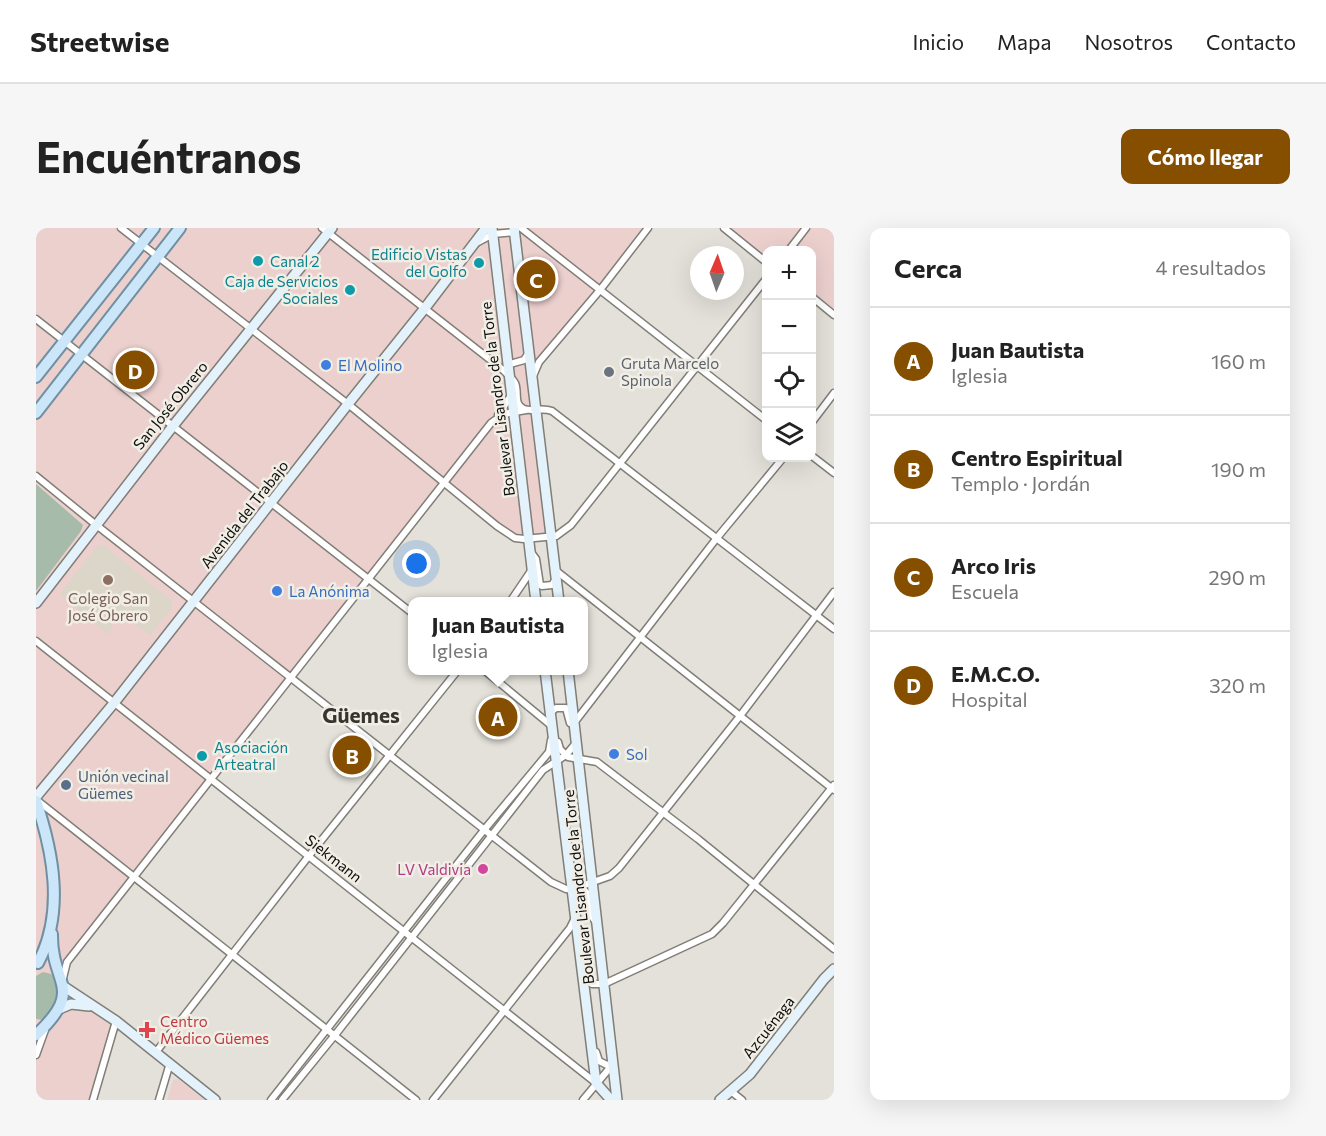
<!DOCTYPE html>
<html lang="es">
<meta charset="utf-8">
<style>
body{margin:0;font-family:Commissioner,sans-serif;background:#f6f6f6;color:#222}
.controls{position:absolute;right:18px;top:18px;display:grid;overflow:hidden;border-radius:12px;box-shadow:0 6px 24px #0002}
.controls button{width:54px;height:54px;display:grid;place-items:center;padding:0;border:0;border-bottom:2px solid #e0e0e0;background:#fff;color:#222;font:30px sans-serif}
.compass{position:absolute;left:654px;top:18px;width:54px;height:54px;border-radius:50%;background:#fff;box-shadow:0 6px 24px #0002;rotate:2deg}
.you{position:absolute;left:381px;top:336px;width:21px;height:21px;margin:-15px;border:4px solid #fff;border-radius:50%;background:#1a73e8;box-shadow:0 0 0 9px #1a73e833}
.badge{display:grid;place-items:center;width:39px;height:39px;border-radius:50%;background:#864f00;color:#fff;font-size:20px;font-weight:700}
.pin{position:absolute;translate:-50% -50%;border:3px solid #fff;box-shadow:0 2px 6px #0006}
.popup{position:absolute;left:372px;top:369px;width:180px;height:78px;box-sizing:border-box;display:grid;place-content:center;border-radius:12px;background:#fff;filter:drop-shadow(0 2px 4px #0005);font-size:20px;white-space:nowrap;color:#767676}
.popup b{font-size:22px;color:#222}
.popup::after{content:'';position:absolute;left:50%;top:100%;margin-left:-12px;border:12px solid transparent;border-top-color:#fff}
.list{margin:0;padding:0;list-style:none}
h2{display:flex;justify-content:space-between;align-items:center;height:78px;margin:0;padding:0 24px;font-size:26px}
h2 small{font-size:20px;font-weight:400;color:#767676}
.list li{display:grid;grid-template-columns:39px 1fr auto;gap:18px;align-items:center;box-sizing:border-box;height:108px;padding:0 24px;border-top:2px solid #e0e0e0}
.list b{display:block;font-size:22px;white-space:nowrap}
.list p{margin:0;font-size:20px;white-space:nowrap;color:#767676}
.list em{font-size:20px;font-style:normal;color:#767676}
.icon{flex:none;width:33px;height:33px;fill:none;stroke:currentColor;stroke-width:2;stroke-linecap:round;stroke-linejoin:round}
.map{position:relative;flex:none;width:798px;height:872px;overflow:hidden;border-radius:12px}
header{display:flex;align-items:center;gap:36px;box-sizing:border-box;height:84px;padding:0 30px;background:#fff;border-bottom:2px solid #e0e0e0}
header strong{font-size:28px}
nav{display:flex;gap:33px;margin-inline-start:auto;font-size:21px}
.intro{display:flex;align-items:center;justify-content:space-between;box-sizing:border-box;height:144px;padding:0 36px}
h1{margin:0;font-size:42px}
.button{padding:15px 27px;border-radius:12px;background:#864f00;color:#fff;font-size:21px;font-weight:700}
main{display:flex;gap:36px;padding:0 36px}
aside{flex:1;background:#fff;border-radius:12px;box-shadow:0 6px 24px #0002}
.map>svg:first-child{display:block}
</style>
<header>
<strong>Streetwise</strong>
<nav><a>Inicio</a><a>Mapa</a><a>Nosotros</a><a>Contacto</a></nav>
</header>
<div class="intro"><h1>Encuéntranos</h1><a class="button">Cómo llegar</a></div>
<main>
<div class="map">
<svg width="798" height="872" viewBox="0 0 798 872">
<rect width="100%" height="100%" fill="#e3e1d9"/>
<!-- commercial -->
<g fill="#ebd0ce">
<polygon points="0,0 612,0 498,143 515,309 479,310 410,255 36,728 12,754 8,762 61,779 80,793 57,872 0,872"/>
<polygon points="688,0 798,0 798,87 776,69 776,22 730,22 730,34"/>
<polygon points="142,851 169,872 131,872 137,852"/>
</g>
<!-- built -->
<polygon fill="#dbd6c7" points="62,317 67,317 136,373 136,380 114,407 85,386 71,406 24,366"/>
<!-- green -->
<g fill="#a6bba9">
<polygon points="0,256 47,297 45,303 0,363"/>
<polygon points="7,744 15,746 21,754 24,770 13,787 7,792 0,791 0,748"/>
</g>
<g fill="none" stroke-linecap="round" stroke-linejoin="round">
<!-- street casing -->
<g stroke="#807e77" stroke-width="9">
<g id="street">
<polyline points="85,0 312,176 461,298 479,310 488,311 520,308 535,297 730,51"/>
<path d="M286,0L466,141C470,145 476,150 479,155C483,163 477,177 488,181C496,184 506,179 516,183L798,401"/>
<polyline points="485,0 730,192"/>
<polyline points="688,0 730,34"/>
<polyline points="442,14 457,6 480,4"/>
<polyline points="753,22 770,0"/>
<polyline points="776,69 798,87"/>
<polyline points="0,91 376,385"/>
<polyline points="471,137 488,132 492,126"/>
<polyline points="497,148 503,134 564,62 612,0"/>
<polyline points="462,187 474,169"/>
<polyline points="776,194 798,165"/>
<polyline points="776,228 798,245"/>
<polyline points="0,248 59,296 515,654 530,661 549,663 551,665 555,687 559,693"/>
<polyline points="494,323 500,331 504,357 506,358 516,357 520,351"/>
<polyline points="518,341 798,562"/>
<polyline points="474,374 495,343"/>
<polyline points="0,413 560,855"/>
<polyline points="448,442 517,499"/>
<polyline points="514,485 520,480 530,480 534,495"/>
<polyline points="538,495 680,311 747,230"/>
<polyline points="522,514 524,521 532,529 561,534 662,611 798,721"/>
<polyline points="2,573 380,872"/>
<polyline points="540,660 574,648 583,640 704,488 798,364"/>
<polyline points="27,750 31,734 455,195 468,186 490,182"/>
<polyline points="547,750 556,756 568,756 676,706 687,695 798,557"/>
<polyline points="120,824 272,629 422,442"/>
<polyline points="560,824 563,833 571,837 577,835"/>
<polyline points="0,827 9,802"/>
<polyline points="696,864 706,872"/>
<polyline points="57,872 80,793"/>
<polyline points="123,872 134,835"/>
<polyline points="235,872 448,602 513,524 515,512"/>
<polyline points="246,872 299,807 507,542 530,527 540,515"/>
<polyline points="397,872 534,700 539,690"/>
<polyline points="547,872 577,836"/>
</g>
</g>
<!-- secondary casing -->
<g stroke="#807e77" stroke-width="12">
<g id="secondary">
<polyline points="456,0 500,374"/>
<polyline points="478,0 523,374"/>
<polyline points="0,375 137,198 296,0"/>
<polyline points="509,442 560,855 575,872"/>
<polyline points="532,442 581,872"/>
<polyline points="0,569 78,475 312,176 389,80 450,0"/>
<polyline points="27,758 80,793 179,872"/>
<polyline points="23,781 35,776 53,778"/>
<polyline points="684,872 714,846 788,751 798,741"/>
</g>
</g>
<!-- primary casing -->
<g stroke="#708fa2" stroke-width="14">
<g id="primary">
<polyline points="0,149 118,0"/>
<polyline points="0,185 144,0"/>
<path d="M0,573C17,624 29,684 2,735"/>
<path d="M0,807C50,760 15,757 16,706"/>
</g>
</g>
<!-- street -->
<use href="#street" stroke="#fff" stroke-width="6"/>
<!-- secondary -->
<use href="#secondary" stroke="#e4f2fc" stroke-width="9"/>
<!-- primary -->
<use href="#primary" stroke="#cae6f8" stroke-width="10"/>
</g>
<!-- markers -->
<g fill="#0f9aa8" stroke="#f1eee6" stroke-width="2">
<circle cx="222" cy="33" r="6"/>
<circle cx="443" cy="35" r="6"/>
<circle cx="314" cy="62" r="6"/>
<circle cx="166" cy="528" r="6"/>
</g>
<g fill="#3f7fe0" stroke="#f1eee6" stroke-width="2">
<circle cx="290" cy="137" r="6"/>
<circle cx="241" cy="363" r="6"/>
<circle cx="578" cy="526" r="6"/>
</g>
<circle fill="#6b7280" stroke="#f1eee6" stroke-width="2" cx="573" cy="144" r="6"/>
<circle fill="#8d6e63" stroke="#f1eee6" stroke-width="2" cx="72" cy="352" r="6"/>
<circle fill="#5c6f8a" stroke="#f1eee6" stroke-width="2" cx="30" cy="557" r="6"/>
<circle fill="#d1479c" stroke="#f1eee6" stroke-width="2" cx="447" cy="641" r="6"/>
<path fill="#e0444e" stroke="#f1eee6" stroke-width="2" d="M108 793h6v6h6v6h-6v6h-6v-6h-6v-6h6z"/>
<g text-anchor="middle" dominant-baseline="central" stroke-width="5" stroke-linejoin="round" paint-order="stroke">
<!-- culture labels -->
<g font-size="15" fill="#0d838f" stroke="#f1eee6" text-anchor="end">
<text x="431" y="26">Edificio Vistas<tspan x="431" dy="17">del Golfo</tspan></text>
<text x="234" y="33" text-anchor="start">Canal 2</text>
<text x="302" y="53">Caja de Servicios<tspan x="302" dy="17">Sociales</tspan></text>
<text x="178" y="519" text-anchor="start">Asociación<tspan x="178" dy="17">Arteatral</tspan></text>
</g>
<!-- worship labels -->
<g font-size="15" fill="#5b616d" stroke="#f1eee6" text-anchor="start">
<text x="585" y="135">Gruta Marcelo<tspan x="585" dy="17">Spinola</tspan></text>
</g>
<!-- shop labels -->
<g font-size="15" fill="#366cbe" stroke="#f1eee6" text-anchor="start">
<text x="302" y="137">El Molino</text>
<text x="253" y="363">La Anónima</text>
<text x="590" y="526">Sol</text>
</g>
<!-- street labels -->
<g font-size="15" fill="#0d0c0a" stroke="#f1eee6">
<text transform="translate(461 171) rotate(-97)">Boulevar Lisandro de la Torre</text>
<text transform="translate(134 177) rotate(-51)">San José Obrero</text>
<text transform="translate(208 286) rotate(-52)">Avenida del Trabajo</text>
<text transform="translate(298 630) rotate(38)">Siekmann</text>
<text transform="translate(542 659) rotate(-96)">Boulevar Lisandro de la Torre</text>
<text transform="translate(732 799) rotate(-52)">Azcuénaga</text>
</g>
<!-- education labels -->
<g font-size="15" fill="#785e54" stroke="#f1eee6">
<text x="72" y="370">Colegio San<tspan x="72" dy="17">José Obrero</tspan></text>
</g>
<!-- service labels -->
<g font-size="15" fill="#4e5e75" stroke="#f1eee6" text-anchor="start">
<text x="42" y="548">Unión vecinal<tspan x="42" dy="17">Güemes</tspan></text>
</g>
<!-- hotel labels -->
<g font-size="15" fill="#b23c85" stroke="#f1eee6" text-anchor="end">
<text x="435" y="641">LV Valdivia</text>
</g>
<!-- health labels -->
<g font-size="15" fill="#be3a42" stroke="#f1eee6" text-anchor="start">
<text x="124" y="793">Centro<tspan x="124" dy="17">Médico Güemes</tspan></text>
</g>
<!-- district labels -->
<g font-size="21" font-weight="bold" fill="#37352f" stroke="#f1eee6">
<text x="325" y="486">Güemes</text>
</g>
</g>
</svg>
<div class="controls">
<button>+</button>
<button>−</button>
<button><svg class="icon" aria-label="locate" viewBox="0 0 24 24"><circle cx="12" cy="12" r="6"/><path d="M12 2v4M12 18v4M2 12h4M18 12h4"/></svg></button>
<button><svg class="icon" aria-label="layers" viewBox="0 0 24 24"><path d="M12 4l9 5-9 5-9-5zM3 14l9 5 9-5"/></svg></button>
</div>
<svg class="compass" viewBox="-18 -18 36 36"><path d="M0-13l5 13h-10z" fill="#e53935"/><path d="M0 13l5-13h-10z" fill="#767676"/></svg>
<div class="you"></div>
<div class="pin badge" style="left:462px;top:489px">A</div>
<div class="popup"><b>Juan Bautista</b>Iglesia</div>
<div class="pin badge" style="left:316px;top:527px">B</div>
<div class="pin badge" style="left:500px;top:51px">C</div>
<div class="pin badge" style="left:99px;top:142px">D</div>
</div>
<aside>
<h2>Cerca<small>4 resultados</small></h2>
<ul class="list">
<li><span class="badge">A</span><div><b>Juan Bautista</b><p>Iglesia</p></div><em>160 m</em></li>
<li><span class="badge">B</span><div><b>Centro Espiritual</b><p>Templo · Jordán</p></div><em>190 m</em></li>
<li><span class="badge">C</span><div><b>Arco Iris</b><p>Escuela</p></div><em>290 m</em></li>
<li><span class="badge">D</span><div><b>E.M.C.O.</b><p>Hospital</p></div><em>320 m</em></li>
</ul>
</aside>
</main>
